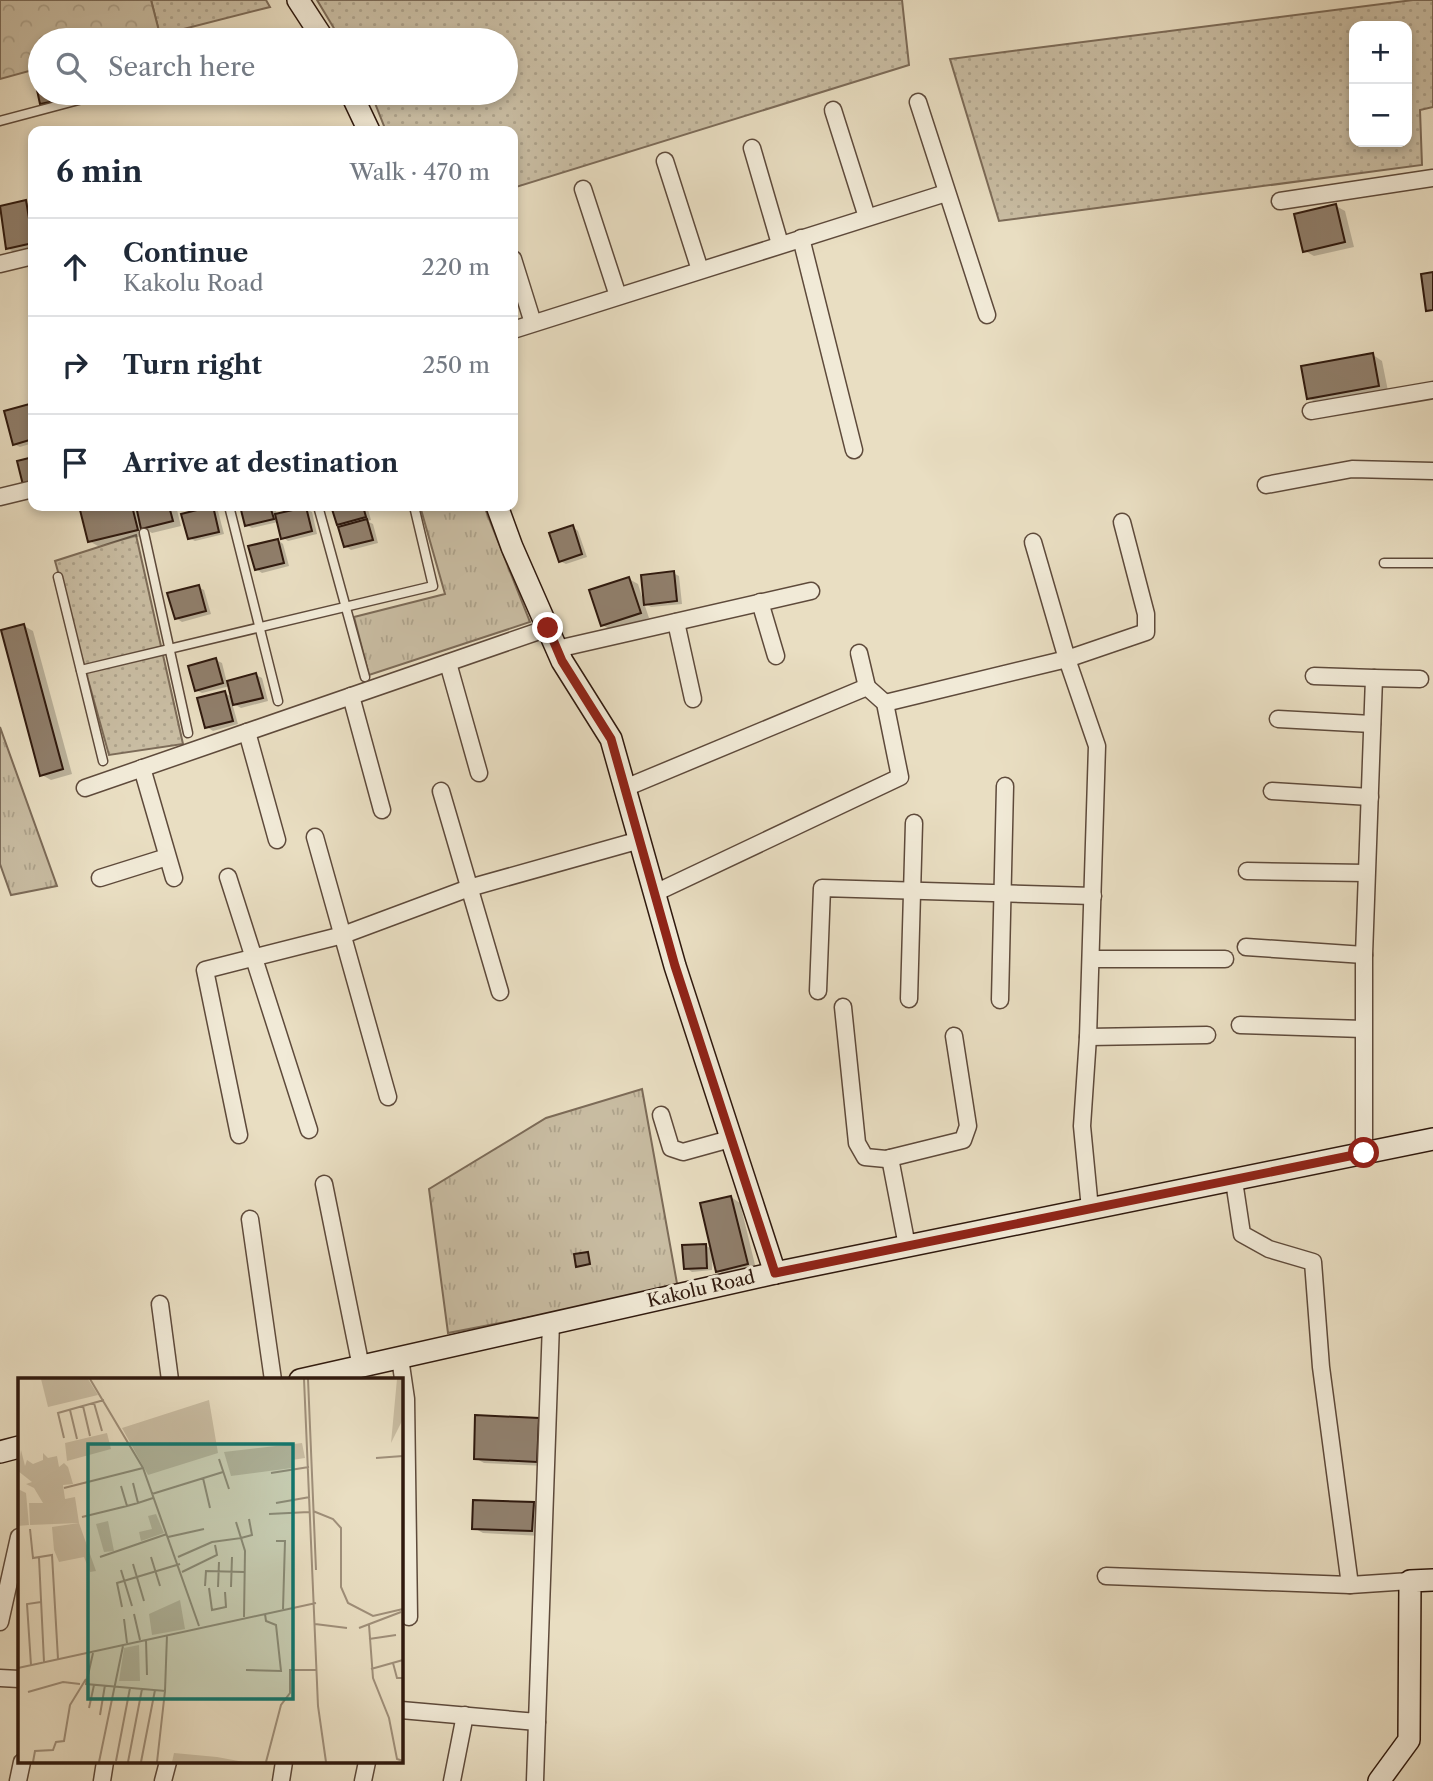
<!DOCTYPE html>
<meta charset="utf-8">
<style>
body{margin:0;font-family:"Libre Caslon Text",serif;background:#f2f2f3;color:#1f2937}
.controls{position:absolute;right:21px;top:21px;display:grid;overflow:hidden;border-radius:14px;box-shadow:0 4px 10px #0003}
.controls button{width:63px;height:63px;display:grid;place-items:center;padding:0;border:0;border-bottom:2px solid #e0e1e3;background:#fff;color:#1f2937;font:35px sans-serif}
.stop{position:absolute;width:21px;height:21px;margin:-16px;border:5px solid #8f2418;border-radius:50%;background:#fff}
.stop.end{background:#8f2418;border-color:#fff;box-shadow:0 2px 7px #0008}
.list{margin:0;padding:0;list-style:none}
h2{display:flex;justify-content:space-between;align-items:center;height:91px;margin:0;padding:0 28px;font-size:30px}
h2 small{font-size:23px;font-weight:400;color:#747a83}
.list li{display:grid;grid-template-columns:46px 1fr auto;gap:21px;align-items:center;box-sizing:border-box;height:98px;padding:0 28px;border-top:2px solid #e0e1e3}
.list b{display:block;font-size:26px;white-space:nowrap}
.list p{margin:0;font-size:23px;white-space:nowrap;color:#747a83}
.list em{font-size:23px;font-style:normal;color:#747a83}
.icon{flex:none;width:38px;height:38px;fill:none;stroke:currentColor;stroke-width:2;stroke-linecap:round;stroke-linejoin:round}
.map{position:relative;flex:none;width:1433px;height:1781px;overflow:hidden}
.search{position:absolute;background:#fff;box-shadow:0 4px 10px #0003;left:28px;top:28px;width:490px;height:77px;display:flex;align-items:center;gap:18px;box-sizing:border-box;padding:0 24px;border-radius:38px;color:#747a83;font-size:26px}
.panel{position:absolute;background:#fff;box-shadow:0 4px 10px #0003;left:28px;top:126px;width:490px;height:385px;border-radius:14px}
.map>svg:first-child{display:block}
</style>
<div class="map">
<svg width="1433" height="1781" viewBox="0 0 1433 1781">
<defs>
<pattern id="grass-dots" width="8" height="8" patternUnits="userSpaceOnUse" patternTransform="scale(1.75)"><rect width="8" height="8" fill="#c9bda3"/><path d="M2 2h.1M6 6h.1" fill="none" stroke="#ada28b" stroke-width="1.8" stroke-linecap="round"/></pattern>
<pattern id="forest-crowns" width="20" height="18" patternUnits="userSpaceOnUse" patternTransform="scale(1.75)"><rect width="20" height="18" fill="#c9bda3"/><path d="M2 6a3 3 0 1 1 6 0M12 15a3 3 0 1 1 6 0" fill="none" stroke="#ada28b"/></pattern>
<pattern id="park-tufts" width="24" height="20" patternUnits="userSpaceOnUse" patternTransform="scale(1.75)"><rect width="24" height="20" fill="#c9bda3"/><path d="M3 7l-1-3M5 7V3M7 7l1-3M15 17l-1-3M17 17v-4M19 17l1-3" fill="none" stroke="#ada28b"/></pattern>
</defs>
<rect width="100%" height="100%" fill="#e9dec2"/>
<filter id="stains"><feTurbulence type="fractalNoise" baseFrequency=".00286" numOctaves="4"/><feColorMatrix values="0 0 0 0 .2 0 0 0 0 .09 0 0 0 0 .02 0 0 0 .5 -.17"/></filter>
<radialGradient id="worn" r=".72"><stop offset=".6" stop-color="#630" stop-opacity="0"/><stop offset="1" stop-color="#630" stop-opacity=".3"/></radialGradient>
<!-- grass -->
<g fill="url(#grass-dots)" stroke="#7c6b58" stroke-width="2" fill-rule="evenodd">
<polygon points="151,0 266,0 270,7 160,35"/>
<polygon points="317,0 902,0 909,65 513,188 513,131 386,131 371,93 506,93 506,40 341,40"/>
<path d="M1413,0H1433V107L1420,110L1422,165L999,221L950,59ZM1407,26V142H1354V26Z"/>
<polygon points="136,535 183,744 109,755 55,561"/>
</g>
<!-- forest -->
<polygon fill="url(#forest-crowns)" stroke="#7c6b58" stroke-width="2" points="0,0 151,0 160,35 142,40 40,40 40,68 0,79"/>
<!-- park -->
<g fill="url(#park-tufts)" stroke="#7c6b58" stroke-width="2">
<polygon points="420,506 484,506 530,622 369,675 354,617 445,594"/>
<polygon points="0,727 57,886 11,895 0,864"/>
<polygon points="642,1089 678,1289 448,1333 429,1189 546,1118"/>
</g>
<!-- shadow -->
<g fill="#0003">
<polygon points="40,76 40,93 68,93 70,102 48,107 42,103 36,77"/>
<polygon points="25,202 31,205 33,214 33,247 13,252 8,248 0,208"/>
<polygon points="1336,206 1345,211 1354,247 1314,256 1305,251"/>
<polygon points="1373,355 1382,361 1388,391 1317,403 1308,398"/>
<polygon points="33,405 33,443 20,447 14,444 6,412"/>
<polygon points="81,506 176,506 181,526 152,533 144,528 146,535 98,546 89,541"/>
<polygon points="242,506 275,506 277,516 306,509 312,512 317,534 288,541 282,537 278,522 252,528 246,525"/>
<polygon points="333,506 367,506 371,520 367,521 373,524 378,543 351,550 345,546 344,527 338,524"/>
<polygon points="212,508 218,511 224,534 195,541 189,538"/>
<polygon points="573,527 578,531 587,557 566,564 560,561"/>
<polygon points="278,540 283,544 289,566 262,573 256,569"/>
<polygon points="673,573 679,576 682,604 651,607 644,603 649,618 611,630 602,625 629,579 638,584 644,603"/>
<polygon points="198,587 204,590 211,614 182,622 176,618"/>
<polygon points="24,626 33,631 72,774 51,780 42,775"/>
<polygon points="216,660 222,663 227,683 256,675 262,678 268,701 241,708 232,703 238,724 213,731 207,727 225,693 233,698 230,686 202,693 196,690"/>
<polygon points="731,1197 740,1203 756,1269 727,1276 718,1271 713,1251 712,1270 692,1272 686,1268 705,1245 713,1250"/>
<polygon points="538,1420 547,1425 546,1466 484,1463 475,1458"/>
<polygon points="533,1504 542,1509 541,1536 483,1533 474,1528"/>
</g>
<!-- building -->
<g fill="#907f6c" stroke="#2f190e" stroke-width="2">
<polygon points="40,75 40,93 64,93 65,99 40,104 34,76"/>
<polygon points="26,200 33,243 6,249 0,206"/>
<polygon points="1336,204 1345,242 1303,252 1294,214"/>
<polygon points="1433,272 1433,310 1426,311 1421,274"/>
<polygon points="1373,353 1379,386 1307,399 1301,366"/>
<polygon points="33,403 33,439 13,445 4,411"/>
<polygon points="33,457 33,486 24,489 17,461"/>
<polygon points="79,506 132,506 138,530 88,542"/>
<polygon points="136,506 169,506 173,521 141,529"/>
<polygon points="213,506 219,532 188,539 181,514"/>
<polygon points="240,506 270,506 274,519 245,526"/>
<polygon points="331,506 363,506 366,517 337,525"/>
<polygon points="306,507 312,531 281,539 275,514"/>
<polygon points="367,519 373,540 344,547 338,527"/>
<polygon points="573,525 582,554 559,562 549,533"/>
<polygon points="278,539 284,563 255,570 248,546"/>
<polygon points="674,571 677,601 644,605 641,575"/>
<polygon points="629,577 641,613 601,626 589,590"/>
<polygon points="199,585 206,611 175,619 167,593"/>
<polygon points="24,624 63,769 40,776 1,630"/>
<polygon points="216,658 223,683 195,691 188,666"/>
<polygon points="256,673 263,698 233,705 227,681"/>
<polygon points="225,691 233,721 205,728 197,698"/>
<polygon points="731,1196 748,1264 716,1272 700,1203"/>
<polygon points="706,1244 707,1268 684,1269 682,1245"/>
<polygon points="588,1252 590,1264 576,1267 574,1254"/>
<polygon points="475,1415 539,1418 537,1462 474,1459"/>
<polygon points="473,1500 534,1502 532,1531 472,1529"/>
</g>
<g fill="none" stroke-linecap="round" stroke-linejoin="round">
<!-- lane casing -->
<g stroke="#5e4a3b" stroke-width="11">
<g id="lane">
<polyline points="296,40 316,34"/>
<polyline points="0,121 105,93"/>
<polyline points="229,506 278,701"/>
<polyline points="318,506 365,677"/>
<polyline points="144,533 188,733"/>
<polyline points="1384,563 1433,563"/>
<polyline points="58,577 103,761"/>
<polyline points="81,670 433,586 414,506"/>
</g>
</g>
<!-- street casing -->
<g stroke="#5e4a3b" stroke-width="19">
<g id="street">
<polyline points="918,102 987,315"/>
<polyline points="833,110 867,217"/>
<polyline points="752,148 780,244"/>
<polyline points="665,161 700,270"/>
<polyline points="583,189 618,296"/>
<polyline points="1280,201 1433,178"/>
<polyline points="801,238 854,450"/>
<polyline points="513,259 533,323"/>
<polyline points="0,264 33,256"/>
<polyline points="513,330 946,193"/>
<polyline points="1311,411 1433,390"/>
<polyline points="1266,485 1352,469 1433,471"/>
<polyline points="0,497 33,489"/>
<polyline points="1033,542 1067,659 1146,632 1146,614 1122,522"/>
<polyline points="760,602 776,656"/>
<polyline points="676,622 693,699"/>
<polyline points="557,649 811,591"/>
<polyline points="859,653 867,687"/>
<polyline points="448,663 479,773"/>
<polyline points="1314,676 1374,678 1364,955 1364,1153"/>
<polyline points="1374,678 1420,679"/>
<polyline points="351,696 382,810"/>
<polyline points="885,703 1067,659 1097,746 1088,1037 1082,1126 1090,1209"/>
<polyline points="1278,719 1372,724"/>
<polyline points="247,732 277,840"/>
<polyline points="142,768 174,878"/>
<polyline points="85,788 548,628"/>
<polyline points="625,788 867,687 885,703 900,777 655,893"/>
<polyline points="441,791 500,992"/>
<polyline points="1272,791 1370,797"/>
<polyline points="315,837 388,1097"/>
<polyline points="1247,871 1366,873"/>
<polyline points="228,877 309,1130"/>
<polyline points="100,878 167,857"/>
<polyline points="1246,947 1364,955"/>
<polyline points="1091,959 1225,959"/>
<polyline points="818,991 822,888 1093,896"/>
<polyline points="909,999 914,823"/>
<polyline points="1000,1000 1005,786"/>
<polyline points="843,1007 857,1143 865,1157 886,1159 963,1140 968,1126 954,1036"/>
<polyline points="1240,1025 1363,1029"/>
<polyline points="1088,1037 1207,1035"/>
<polyline points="661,1115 671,1148 683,1152 730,1139"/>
<polyline points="239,1135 205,970 343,935 469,888 640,840"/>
<polyline points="890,1158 907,1246"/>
<polyline points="324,1184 361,1367"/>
<polyline points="250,1219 273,1380"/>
<polyline points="160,1304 170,1380"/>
<polyline points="400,1358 406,1399 409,1617"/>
<polyline points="1106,1576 1350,1585 1321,1367 1313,1262 1269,1249 1242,1234 1234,1181"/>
<polyline points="1350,1585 1410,1581"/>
<polyline points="0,1622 19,1537"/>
<polyline points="0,1678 19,1679"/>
<polyline points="401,1710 537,1722 551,1323"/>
<polyline points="18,1781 22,1762"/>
<polyline points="102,1781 105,1762"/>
<polyline points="163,1781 168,1762"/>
<polyline points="281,1781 284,1762"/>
<polyline points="363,1781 367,1762"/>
<polyline points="452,1781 465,1715"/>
<polyline points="535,1781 537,1722"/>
</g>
</g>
<!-- secondary casing -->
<g stroke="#2f190e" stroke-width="24">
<g id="secondary">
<polyline points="298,0 324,40"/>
<polyline points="351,93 369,131"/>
<polyline points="497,506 512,547 562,661 611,739 675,966 775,1273"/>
<polyline points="300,1380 775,1273 1433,1139"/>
<polyline points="0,1452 19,1447"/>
<polyline points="1379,1781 1409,1740 1410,1581 1433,1580"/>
</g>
</g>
<!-- lane -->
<use href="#lane" stroke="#f1ead7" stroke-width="8"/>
<!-- street -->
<use href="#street" stroke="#f1ead7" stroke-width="16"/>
<!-- secondary -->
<use href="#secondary" stroke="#f1ead7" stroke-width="21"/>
</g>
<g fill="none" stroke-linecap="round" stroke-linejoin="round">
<!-- route -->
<polyline stroke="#8f2418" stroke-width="9" points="548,628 562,661 611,739 675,966 775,1273 1364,1153"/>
</g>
<g text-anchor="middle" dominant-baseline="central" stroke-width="6" stroke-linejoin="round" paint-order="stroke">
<!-- street labels -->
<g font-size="18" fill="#2f190e" stroke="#f1ead7">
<text transform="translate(701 1289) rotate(-13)">Kakolu Road</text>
</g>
</g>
<!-- overview -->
<g transform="translate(18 1378)">
<rect width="385" height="385" fill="#e9dec2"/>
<path d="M23,1H70L80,17L30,29ZM379,1H385V41L373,65ZM191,22L200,75L130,97L104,50ZM284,65L287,80L274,82V90L213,98L206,74ZM3,72L7,88L9,82L15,86L25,82V75L30,80L39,78L41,89L46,85L50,89L55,106L45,107L47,121L57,119L61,145L12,147L11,125H25L16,110L8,106L14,104L0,93ZM0,111L8,115L11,147L0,148ZM90,143L96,173L86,174L78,146ZM121,267L122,303H101L106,270Z" fill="#c9bda3"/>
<path d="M89,55L93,71L49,83L47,65ZM156,375L199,379L226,384H154Z" fill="#c9bda3"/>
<path d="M138,136L146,155L123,163L121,154L134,151L130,138ZM61,145L78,193L72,194L66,179L41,184L36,172L34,149ZM162,222L167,251L134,257L131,236Z" fill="#c9bda3"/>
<path fill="none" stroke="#9f8f7a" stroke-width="2" d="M72,1L125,90L181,248M286,1L300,328L308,384M290,1L298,192M76,25L84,53M65,28L72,58M52,32L59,61M46,60L40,35L86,22M358,80L385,78M201,81L211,111M253,95L291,89M185,100L192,130M115,105L120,125L135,120M103,108L109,128L120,125M46,110L125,90M134,116L205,94M258,125L292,119M295,133L315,141L323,150V209L330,225L355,238L385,231M251,136L291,134M64,139L109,128M218,144L223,160L234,157L231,141M12,151L15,180L34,177L40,281M150,159L186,151M258,163H267L265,231M82,179L149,156M133,179L142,208M160,179L194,164L223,160L227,173L226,239M21,180L26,284M115,186L126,223M103,192L114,228M164,194L199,177L197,167M187,208L188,193L226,194M200,209L201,184M213,209L214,179M191,210L194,232L208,229L207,214M104,229L99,205L162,186M116,236L122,262M106,241L109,265M297,246L329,250M351,247L355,300L371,340L379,381L385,383M341,250L383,234M351,261L378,257M128,262L129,297M75,275L68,306L147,313L149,257M375,285L379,300H385M13,287L9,226L23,224M0,290L298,225M353,291L385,282M228,292L263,293L258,247L248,243L247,236M10,314L45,304L62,306M71,330L76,307M82,337L87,307M98,383L112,310M15,384L17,373L35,372L38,364L46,363L52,327L68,301M81,384L105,268M110,384L124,311M123,384L137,312M139,384L147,313M248,384L263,327L272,315V292H299"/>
<path fill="#0f766e" fill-opacity="0.15" stroke="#0f766e" stroke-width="3.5" d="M70,66H275V321H70Z"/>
<rect width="385" height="385" fill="none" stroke="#2f190e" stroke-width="3.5"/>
</g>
<rect width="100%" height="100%" filter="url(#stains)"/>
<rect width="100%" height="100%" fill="url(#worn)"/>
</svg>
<div class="controls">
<button>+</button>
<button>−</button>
</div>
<div class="stop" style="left:1364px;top:1153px"></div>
<div class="stop end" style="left:548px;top:628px"></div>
<div class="search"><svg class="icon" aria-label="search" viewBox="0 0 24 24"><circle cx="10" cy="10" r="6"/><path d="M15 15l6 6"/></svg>Search here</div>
<section class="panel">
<h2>6 min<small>Walk · 470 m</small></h2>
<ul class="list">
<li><svg class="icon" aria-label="ahead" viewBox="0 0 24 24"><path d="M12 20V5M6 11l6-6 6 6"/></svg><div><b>Continue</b><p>Kakolu Road</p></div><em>220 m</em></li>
<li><svg class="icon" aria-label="right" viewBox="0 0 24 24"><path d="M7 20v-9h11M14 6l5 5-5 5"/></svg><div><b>Turn right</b></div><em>250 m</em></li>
<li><svg class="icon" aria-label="arrive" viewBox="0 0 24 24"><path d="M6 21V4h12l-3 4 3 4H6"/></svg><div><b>Arrive at destination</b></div></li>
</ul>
</section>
</div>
